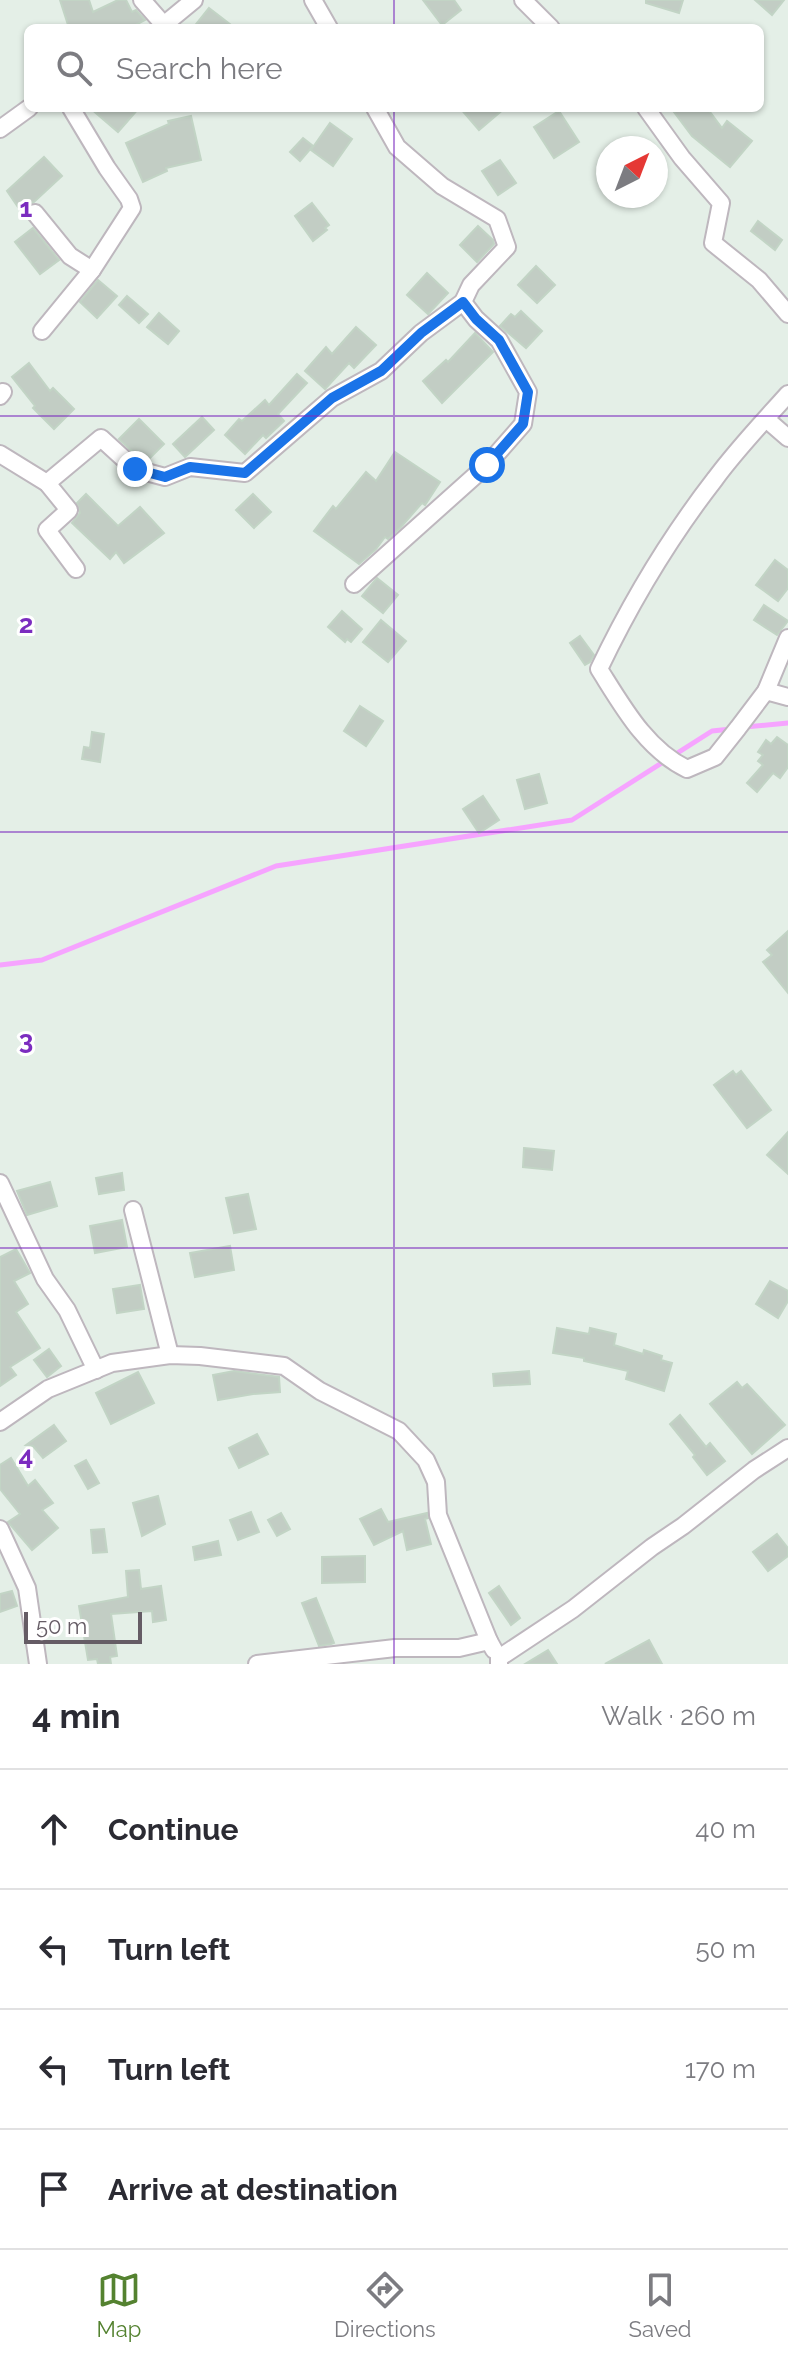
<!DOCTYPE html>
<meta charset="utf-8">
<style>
body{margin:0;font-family:Raleway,sans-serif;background:#f2f2f3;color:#2b2b33}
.compass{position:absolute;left:596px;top:136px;width:72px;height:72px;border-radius:50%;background:#fff;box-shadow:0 2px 6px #0004;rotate:42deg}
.scale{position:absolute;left:24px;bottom:20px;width:118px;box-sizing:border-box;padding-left:8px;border:4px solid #655c65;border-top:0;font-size:22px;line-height:28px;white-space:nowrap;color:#655c65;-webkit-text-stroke:6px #fff;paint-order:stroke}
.stop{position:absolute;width:24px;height:24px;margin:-18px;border:6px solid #1a73e8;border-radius:50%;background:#fff}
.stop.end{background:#1a73e8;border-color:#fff;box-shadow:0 2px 8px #0008}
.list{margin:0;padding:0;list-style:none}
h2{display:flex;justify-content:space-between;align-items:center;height:104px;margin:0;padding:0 32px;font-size:34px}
h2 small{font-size:26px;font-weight:400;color:#7c7c81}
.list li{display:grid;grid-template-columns:52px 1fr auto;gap:24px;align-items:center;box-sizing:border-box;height:120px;padding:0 32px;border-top:2px solid #e1e1e2}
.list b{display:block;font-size:30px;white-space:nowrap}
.list em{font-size:26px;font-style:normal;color:#7c7c81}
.icon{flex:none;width:44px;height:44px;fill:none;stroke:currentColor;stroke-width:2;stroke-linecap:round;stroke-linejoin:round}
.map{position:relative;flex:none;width:788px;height:1664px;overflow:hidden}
.search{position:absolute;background:#fff;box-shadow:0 2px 6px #0004;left:24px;right:24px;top:24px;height:88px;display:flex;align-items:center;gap:20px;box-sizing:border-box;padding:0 28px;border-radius:12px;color:#7c7c81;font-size:30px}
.sheet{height:584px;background:#fff}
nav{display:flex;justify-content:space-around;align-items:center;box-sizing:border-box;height:112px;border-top:2px solid #e1e1e2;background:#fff;font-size:22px;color:#7c7c81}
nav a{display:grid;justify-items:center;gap:4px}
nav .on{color:#548230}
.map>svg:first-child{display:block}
</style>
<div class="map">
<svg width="788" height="1664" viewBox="0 0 788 1664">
<rect width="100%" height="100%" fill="#e4efe7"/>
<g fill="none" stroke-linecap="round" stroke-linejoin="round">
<!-- stream -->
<g stroke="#f6a4ff" stroke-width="5">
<polyline points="745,727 788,723"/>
<polyline points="0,965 42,960 276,866 572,820 712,731 731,729"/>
</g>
</g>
<!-- building -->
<g fill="#c2cdc4" stroke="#c2d4c5" stroke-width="2">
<polygon points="60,0 89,0 93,12 118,0 126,0 132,12 136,10 145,20 130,28 69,28"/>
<polygon points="423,0 454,0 461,10 442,25"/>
<polygon points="646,0 683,0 679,13 646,3"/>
<polygon points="755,0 784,0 772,15"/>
<polygon points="209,8 235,28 193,28"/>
<polygon points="90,108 139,108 118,132"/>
<polygon points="460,108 505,108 479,130"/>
<polygon points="671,108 707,108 722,128 727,121 752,141 730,167 692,136"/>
<polygon points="559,111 579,142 554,158 534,127"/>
<polygon points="191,116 201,160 166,168 167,171 143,182 126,143 169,124 168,121"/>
<polygon points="330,123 352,139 333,166 311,150"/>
<polygon points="303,138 313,146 300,161 290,152"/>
<polygon points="44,157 62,176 34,202 28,205 22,213 7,191"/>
<polygon points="500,160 516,183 498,195 482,171"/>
<polygon points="312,203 329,225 325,228 327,230 313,241 295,216"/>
<polygon points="758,221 782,240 775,250 751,231"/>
<polygon points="478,226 493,240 494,244 477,262 460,245"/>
<polygon points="33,228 59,260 40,274 15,242"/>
<polygon points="536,266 555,285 537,303 518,285"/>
<polygon points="427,273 448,293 428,314 407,295"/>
<polygon points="98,280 117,296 97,318 80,302"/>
<polygon points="127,296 148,314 139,323 119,305"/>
<polygon points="521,311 542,331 526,348 500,326 511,314 515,317"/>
<polygon points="159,313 179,331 168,344 147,327"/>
<polygon points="356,327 376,345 354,368 349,363 325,389 305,371 326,347 332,354"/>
<polygon points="475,333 493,352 442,403 423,381 446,360 448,362"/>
<polygon points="29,363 50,391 53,388 74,409 54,429 33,408 35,406 12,377"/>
<polygon points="297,374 307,383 278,414 284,421 266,438 263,435 245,454 225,435 239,419 242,421 265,400 269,405"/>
<polygon points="202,417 214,430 185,457 173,444"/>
<polygon points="139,419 164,444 147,461 140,459 119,439"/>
<polygon points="395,452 440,482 425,505 422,503 401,527 388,539 385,537 376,549 359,564 314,531 333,506 336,509 366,472 376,481"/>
<polygon points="86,494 118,526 140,507 164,533 124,563 116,552 110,559 72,523 80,513 77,503"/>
<polygon points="253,494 271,512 254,528 236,510"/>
<polygon points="775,560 788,570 788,588 778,601 756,585"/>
<polygon points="377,578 398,595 383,613 362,596"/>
<polygon points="764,605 788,621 777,635 754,620"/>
<polygon points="342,611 362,629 351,642 347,639 345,642 328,627"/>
<polygon points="381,620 406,641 388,662 363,642"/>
<polygon points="580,636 594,655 590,662 585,665 570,643"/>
<polygon points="360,706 383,721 366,746 344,731"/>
<polygon points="92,732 104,734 100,762 82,759 84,747 90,748"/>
<polygon points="777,737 788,745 788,767 780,778 773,773 757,792 747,783 763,765 758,761 763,755 758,752 766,740 771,744"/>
<polygon points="539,774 547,803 525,809 517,780"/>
<polygon points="483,796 499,820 479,833 463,809"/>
<polygon points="788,931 788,993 763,962 772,955 767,950"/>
<polygon points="733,1071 736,1075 741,1071 771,1110 747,1128 714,1085"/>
<polygon points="788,1132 788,1174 767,1155"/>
<polygon points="524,1148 554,1151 552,1170 523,1167"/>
<polygon points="122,1173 124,1190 99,1194 96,1178"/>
<polygon points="50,1182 57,1206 27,1215 17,1191"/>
<polygon points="248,1194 256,1229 234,1233 226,1198"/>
<polygon points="122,1220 127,1247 95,1253 90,1226"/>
<polygon points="230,1246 234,1270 195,1277 190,1253"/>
<polygon points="16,1249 30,1273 14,1281 28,1304 16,1312 40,1348 10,1367 16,1375 0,1386 0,1257"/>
<polygon points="770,1281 788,1291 788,1301 778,1318 756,1304"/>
<polygon points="140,1285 144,1309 117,1313 113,1289"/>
<polygon points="557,1328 589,1334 590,1328 616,1334 614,1345 643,1354 644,1350 662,1356 661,1360 672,1363 664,1391 626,1379 628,1371 584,1361 584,1358 553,1353"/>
<polygon points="49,1349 61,1366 47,1377 34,1360"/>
<polygon points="234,1371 279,1377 280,1392 253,1394 218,1400 213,1375"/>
<polygon points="529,1371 530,1384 494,1386 493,1374"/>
<polygon points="138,1372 154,1403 111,1424 96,1393"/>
<polygon points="737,1382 742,1388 747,1384 785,1425 752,1454 710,1404"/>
<polygon points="680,1415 706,1447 710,1443 725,1461 707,1475 693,1457 695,1455 670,1424"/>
<polygon points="54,1425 66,1441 43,1458 33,1446 26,1445"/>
<polygon points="257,1434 268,1454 239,1468 229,1448"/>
<polygon points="11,1458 28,1486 35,1480 53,1503 42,1510 58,1528 32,1550 8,1522 20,1514 0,1489 0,1465"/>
<polygon points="86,1460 99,1483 88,1489 75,1466"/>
<polygon points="158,1496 165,1524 142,1536 133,1503"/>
<polygon points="381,1509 388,1522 427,1513 428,1518 425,1519 431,1544 407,1550 403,1531 374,1545 360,1519"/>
<polygon points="251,1512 259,1532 238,1540 230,1520"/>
<polygon points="281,1513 290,1529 277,1536 268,1520"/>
<polygon points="104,1529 107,1552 93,1553 91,1530"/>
<polygon points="777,1534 788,1548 788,1556 768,1571 753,1552"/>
<polygon points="218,1541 221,1555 195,1560 193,1547"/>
<polygon points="365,1556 365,1582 322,1583 322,1557"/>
<polygon points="139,1570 141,1589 161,1586 166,1620 153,1622 152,1611 111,1614 117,1656 110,1657 111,1664 98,1664 97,1659 88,1660 79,1606 128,1597 126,1571"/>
<polygon points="499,1586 520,1618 511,1625 489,1593"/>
<polygon points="12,1591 17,1606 0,1612 0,1594"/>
<polygon points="316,1598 334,1643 331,1644 319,1646 302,1603"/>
<polygon points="649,1640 662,1664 605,1664"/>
<polygon points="548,1650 557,1664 525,1664"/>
</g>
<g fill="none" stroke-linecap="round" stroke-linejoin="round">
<!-- minor casing -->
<g stroke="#beb7be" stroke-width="20">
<g id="minor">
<polyline points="142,0 164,25"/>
<polyline points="313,0 329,28"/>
<polyline points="523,0 551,28"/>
<polyline points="160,28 194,0"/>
<polyline points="646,108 682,158 721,203 713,243 759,280 788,314"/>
<polyline points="0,129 29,108"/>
<polyline points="35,213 70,256 92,270"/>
<polyline points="42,331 92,270 132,208 129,199 107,168 71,108"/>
<path d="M788,394C763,422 737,449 715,479C670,537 631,602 599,669C623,707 646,749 687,769L715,757L738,728L766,691L788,638"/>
<polyline points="0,396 3,392"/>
<polyline points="766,419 788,438"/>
<polyline points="0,454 47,483 69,510 47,530 76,569"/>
<polyline points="47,483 101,438 135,469 165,477 190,467 245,473 332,398 381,371 421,333 463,302"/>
<polyline points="354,584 487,465 523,424 528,392 499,340 476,319 463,302 471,285 507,247 497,219 442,186 397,147 375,108"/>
<polyline points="766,691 788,697"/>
<polyline points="0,1183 45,1279 67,1310 96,1370"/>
<polyline points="133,1210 170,1355"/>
<polyline points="0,1422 48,1389 112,1363 170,1355 200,1356 284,1366 320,1391 399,1431 426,1460 436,1482 438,1515 489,1641"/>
<polyline points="0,1529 27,1588 38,1664"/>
<polyline points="257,1664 395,1648 459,1648 489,1641 494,1650"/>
<polyline points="499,1664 499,1658 573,1609 652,1547 683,1526 754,1470 788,1448"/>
</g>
</g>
<!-- minor -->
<use href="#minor" stroke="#fff" stroke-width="16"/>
</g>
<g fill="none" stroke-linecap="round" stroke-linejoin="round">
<!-- route -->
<polyline stroke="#1a73e8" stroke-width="10" points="135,469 165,477 190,467 245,473 332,398 381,371 421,333 463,302 476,319 499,340 528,392 523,424 487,465"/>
</g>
<!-- grid -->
<path fill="none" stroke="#7b2cbf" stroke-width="2" stroke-opacity="0.55" d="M394,0V28M394,108V1664M0,416H788M0,832H788M0,1248H788"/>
<g font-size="26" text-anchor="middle" font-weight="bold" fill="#7b2cbf" stroke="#fff" stroke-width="6" stroke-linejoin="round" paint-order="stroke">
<text x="26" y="217">1</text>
<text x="26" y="633">2</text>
<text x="26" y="1049">3</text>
<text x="26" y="1465">4</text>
</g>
</svg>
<svg class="compass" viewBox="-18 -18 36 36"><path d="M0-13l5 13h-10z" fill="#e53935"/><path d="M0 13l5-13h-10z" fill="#7c7c81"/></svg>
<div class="scale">50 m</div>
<div class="stop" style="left:487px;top:465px"></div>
<div class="stop end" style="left:135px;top:469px"></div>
<div class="search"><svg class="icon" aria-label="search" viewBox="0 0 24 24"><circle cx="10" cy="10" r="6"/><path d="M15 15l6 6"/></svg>Search here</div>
</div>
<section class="sheet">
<h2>4 min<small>Walk · 260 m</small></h2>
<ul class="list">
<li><svg class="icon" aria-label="ahead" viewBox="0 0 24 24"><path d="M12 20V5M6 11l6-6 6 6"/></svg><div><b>Continue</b></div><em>40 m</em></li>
<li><svg class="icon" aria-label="left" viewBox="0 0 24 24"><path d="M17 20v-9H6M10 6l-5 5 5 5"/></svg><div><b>Turn left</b></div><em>50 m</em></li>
<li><svg class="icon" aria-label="left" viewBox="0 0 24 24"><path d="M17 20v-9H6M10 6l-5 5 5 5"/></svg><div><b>Turn left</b></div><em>170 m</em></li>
<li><svg class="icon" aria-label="arrive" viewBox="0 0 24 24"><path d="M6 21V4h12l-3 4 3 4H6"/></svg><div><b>Arrive at destination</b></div></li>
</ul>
</section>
<nav>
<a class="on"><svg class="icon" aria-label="map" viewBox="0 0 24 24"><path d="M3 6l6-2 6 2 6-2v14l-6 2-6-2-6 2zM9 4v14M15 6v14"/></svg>Map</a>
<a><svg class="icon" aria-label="directions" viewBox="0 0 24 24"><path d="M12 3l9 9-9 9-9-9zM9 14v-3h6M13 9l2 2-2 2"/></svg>Directions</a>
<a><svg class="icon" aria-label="saved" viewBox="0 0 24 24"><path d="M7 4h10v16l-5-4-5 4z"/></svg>Saved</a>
</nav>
